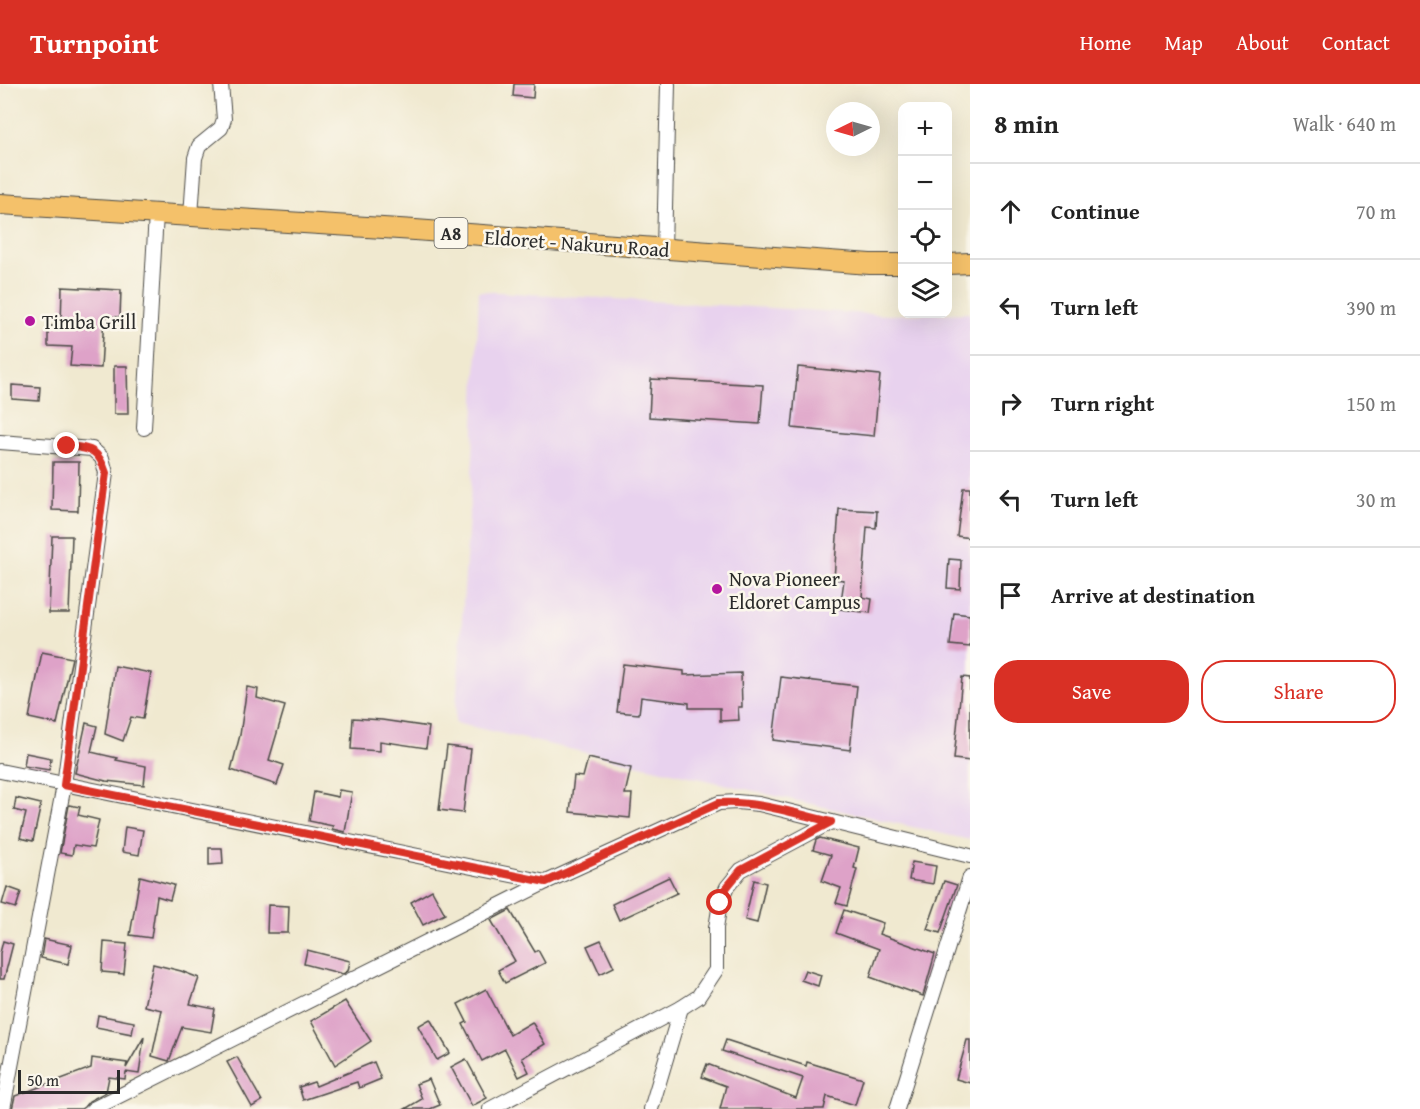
<!DOCTYPE html>
<meta charset="utf-8">
<style>
body{margin:0;font-family:"Gentium Book Plus",serif;background:#f2f2f2;color:#222}
.controls{position:absolute;right:18px;top:18px;display:grid;overflow:hidden;border-radius:12px;box-shadow:0 6px 24px #0002}
.controls button{width:54px;height:54px;display:grid;place-items:center;padding:0;border:0;border-bottom:2px solid #e0e0e0;background:#fff;color:#222;font:30px sans-serif}
.compass{position:absolute;left:826px;top:18px;width:54px;height:54px;border-radius:50%;background:#fff;box-shadow:0 6px 24px #0002;rotate:265deg}
.scale{position:absolute;left:18px;bottom:15px;width:102px;box-sizing:border-box;padding-left:6px;border:3px solid #2b2b2b;border-top:0;font-size:16px;line-height:21px;white-space:nowrap;color:#2b2b2b;-webkit-text-stroke:4px #fbf7ec;paint-order:stroke}
.stop{position:absolute;width:18px;height:18px;margin:-14px;border:4px solid #d93025;border-radius:50%;background:#fff}
.stop.end{background:#d93025;border-color:#fff;box-shadow:0 2px 6px #0008}
.list{margin:0;padding:0;list-style:none}
h2{display:flex;justify-content:space-between;align-items:center;height:78px;margin:0;padding:0 24px;font-size:26px}
h2 small{font-size:20px;font-weight:400;color:#767676}
.list li{display:grid;grid-template-columns:39px 1fr auto;gap:18px;align-items:center;box-sizing:border-box;height:96px;padding:0 24px;border-top:2px solid #e0e0e0}
.list b{display:block;font-size:22px;white-space:nowrap}
.list em{font-size:20px;font-style:normal;color:#767676}
.actions{display:flex;gap:12px;padding:18px 24px}
.actions a{flex:1;padding:14px 0;border:2px solid #d93025;border-radius:24px;text-align:center;font-size:21px;color:#d93025}
.actions .main{background:#d93025;color:#fff}
.icon{flex:none;width:33px;height:33px;fill:none;stroke:currentColor;stroke-width:2;stroke-linecap:round;stroke-linejoin:round}
.map{position:relative;flex:none;width:970px;height:1025px;overflow:hidden}
header{display:flex;align-items:center;gap:36px;box-sizing:border-box;height:84px;padding:0 30px;background:#d93025;color:#fff}
header strong{font-size:28px}
nav{display:flex;gap:33px;margin-inline-start:auto;font-size:21px}
main{display:flex}
aside{flex:1;background:#fff}
.map>svg:first-child{display:block}
</style>
<header>
<strong>Turnpoint</strong>
<nav><a>Home</a><a>Map</a><a>About</a><a>Contact</a></nav>
</header>
<main>
<div class="map">
<svg width="970" height="1025" viewBox="0 0 970 1025">
<rect width="100%" height="100%" fill="#fbf7ec"/>
<filter id="ink" filterUnits="userSpaceOnUse"><feTurbulence type="fractalNoise" baseFrequency=".0167" numOctaves="2"/><feDisplacementMap in="SourceGraphic" scale="12" xChannelSelector="R" yChannelSelector="G"/><feConvolveMatrix kernelMatrix="1 2 1 2 8 2 1 2 1" color-interpolation-filters="sRGB"/></filter>
<filter id="wash" filterUnits="userSpaceOnUse"><feTurbulence type="fractalNoise" baseFrequency=".008" numOctaves="4" result="noise"/><feDisplacementMap in="SourceGraphic" scale="24" xChannelSelector="R" yChannelSelector="G"/><feGaussianBlur stdDeviation="1.35" result="paint"/><feColorMatrix in="noise" values="0 0 0 0 0 0 0 0 0 0 0 0 0 0 0 0 0 1.4 0 .05"/><feComposite in="paint" operator="in"/></filter>
<g filter="url(#wash)">
<rect width="100%" height="100%" fill="#f0e9d0"/>
<!-- built -->
<polygon fill="#e8d2ee" points="479,207 888,231 970,229 970,756 455,639 473,372"/>
<g id="blocks">
<!-- building -->
<g fill="#dea2c8">
<polygon points="514,0 534,0 533,14 513,12"/>
<polygon points="62,203 121,206 120,233 104,233 101,284 70,282 72,263 48,262 48,242 61,242"/>
<polygon points="114,282 127,282 128,330 114,330"/>
<polygon points="798,283 880,291 874,352 792,344"/>
<polygon points="651,295 763,301 760,340 649,333"/>
<polygon points="12,301 40,303 39,317 12,315"/>
<polygon points="53,378 79,378 78,427 52,426"/>
<polygon points="963,404 970,404 970,454 957,452"/>
<polygon points="839,425 877,427 876,444 867,443 862,513 872,515 870,529 840,525 844,496 834,495"/>
<polygon points="52,452 72,452 69,529 49,529"/>
<polygon points="949,475 961,476 960,505 947,504"/>
<polygon points="954,529 970,531 970,563 950,561"/>
<polygon points="42,568 72,574 57,640 29,634"/>
<polygon points="623,580 684,587 684,591 741,589 742,623 738,623 739,636 720,637 720,624 689,624 689,619 641,613 639,630 617,628"/>
<polygon points="115,582 151,589 143,635 131,633 123,657 105,650"/>
<polygon points="781,593 857,602 850,666 773,656"/>
<polygon points="962,593 970,594 970,677 954,675"/>
<polygon points="247,603 258,605 257,614 285,622 269,676 284,681 277,701 231,686 240,651"/>
<polygon points="353,634 382,636 429,643 426,664 380,657 380,667 351,665"/>
<polygon points="86,639 97,642 91,668 117,674 116,676 146,682 144,701 106,697 75,689"/>
<polygon points="447,662 471,665 463,729 439,726"/>
<polygon points="26,669 51,674 49,686 24,682"/>
<polygon points="588,674 631,684 625,710 632,710 630,734 570,728 574,692 583,693"/>
<polygon points="339,706 352,708 345,748 332,745 333,742 309,737 314,708 338,713"/>
<polygon points="16,714 41,720 33,757 20,754 26,729 14,726"/>
<polygon points="69,721 80,723 78,731 99,736 93,764 74,761 72,771 60,769"/>
<polygon points="125,743 143,746 139,771 122,768"/>
<polygon points="820,754 859,764 854,784 857,785 847,822 836,819 841,804 822,797 831,771 813,766 816,756"/>
<polygon points="209,764 222,764 223,780 209,781"/>
<polygon points="912,778 936,782 933,800 909,796"/>
<polygon points="140,792 174,801 170,816 157,812 151,854 130,851"/>
<polygon points="669,793 677,809 619,836 612,820"/>
<polygon points="754,796 766,799 757,839 745,836"/>
<polygon points="944,797 957,801 940,849 927,845"/>
<polygon points="7,803 21,808 16,824 2,820"/>
<polygon points="432,806 445,830 423,841 411,818"/>
<polygon points="268,821 289,822 288,849 267,849"/>
<polygon points="510,826 535,868 538,866 545,879 505,899 498,886 515,877 491,836"/>
<polygon points="844,826 883,839 879,850 935,870 923,912 870,893 879,865 836,849"/>
<polygon points="44,855 72,861 68,880 41,874"/>
<polygon points="601,856 614,883 600,890 587,862"/>
<polygon points="3,857 13,860 4,895 0,895 0,869"/>
<polygon points="104,858 127,860 124,890 102,888"/>
<polygon points="307,866 350,877 348,887 343,890 304,880"/>
<polygon points="153,880 181,887 199,894 190,920 215,925 211,948 182,943 169,977 152,972 162,926 144,922"/>
<polygon points="805,886 821,891 818,902 801,896"/>
<polygon points="486,905 510,951 532,938 545,960 522,974 529,988 519,993 505,965 482,977 463,940 467,938 458,920"/>
<polygon points="345,917 371,957 335,981 311,937"/>
<polygon points="98,931 134,938 132,950 96,943"/>
<polygon points="430,935 450,969 437,976 418,942"/>
<polygon points="144,953 139,990 126,988 125,995 109,993 106,1008 89,1017 84,1023 81,1025 12,1025 15,1012 91,984 92,974 127,979 126,984"/>
<polygon points="726,956 806,982 807,978 863,995 855,1021 827,1012 824,1025 720,1025 726,1002 702,993 707,980 796,1014 803,994 722,967"/>
<polygon points="967,956 970,956 970,999 956,995"/>
<polygon points="237,973 262,1017 252,1023 227,978"/>
<polygon points="466,975 487,1014 472,1022 451,983"/>
<polygon points="374,978 381,995 359,1004 357,998 303,1016 299,1003 314,998 316,1002"/>
<polygon points="429,995 440,1021 430,1025 405,1025 422,1015 416,1000"/>
</g>
</g>
</g>
<g filter="url(#ink)">
<use href="#blocks" fill-opacity="0" stroke="#494844" stroke-width="1.5"/>
<g fill="none" stroke-linecap="round" stroke-linejoin="round">
<!-- minor casing -->
<g stroke="#494844" stroke-width="16">
<g id="minor">
<polyline points="191,132 195,74 199,62 221,44 224,35 221,0"/>
<polyline points="664,165 668,0"/>
<polyline points="144,344 156,130"/>
<polyline points="0,358 92,365 102,374 106,389 64,701 3,1025"/>
<polyline points="0,687 546,798"/>
<polyline points="93,1025 546,798 719,719 737,718 759,720 970,772"/>
<polyline points="490,1025 681,924 698,913 716,886 716,844 720,819 727,803 741,786 831,738"/>
<polyline points="651,1025 681,924"/>
<polyline points="897,1025 970,793"/>
</g>
</g>
<!-- highway casing -->
<g stroke="#494844" stroke-width="22">
<g id="highway">
<polyline points="0,120 415,146 870,180 902,180"/>
<polyline points="948,180 970,179"/>
</g>
</g>
<!-- minor -->
<use href="#minor" stroke="#fff" stroke-width="14"/>
<!-- highway -->
<use href="#highway" stroke="#f4c16b" stroke-width="20"/>
</g>
</g>
<g fill="none" stroke-linecap="round" stroke-linejoin="round" filter="url(#ink)">
<!-- route -->
<path stroke="#d93025" stroke-width="8" d="M67,362C91,365 98,364 106,389L64,701L546,798L719,719C757,717 794,729 831,738L741,786L727,803L720,819"/>
</g>
<!-- markers -->
<g fill="#b5179e" stroke="#fbf7ec" stroke-width="2">
<circle cx="30" cy="237" r="6"/>
<circle cx="717" cy="505" r="6"/>
</g>
<g text-anchor="middle" dominant-baseline="central" stroke-width="5" stroke-linejoin="round" paint-order="stroke">
<!-- shield labels -->
<rect fill="#fbf7ec" stroke="#696865" stroke-width="1.5" x="434.5" y="134" width="33" height="30" rx="4.5"/>
<g font-size="18" font-weight="bold" fill="#2b2b2b">
<text x="451" y="149">A8</text>
</g>
<!-- street labels -->
<g font-size="20" fill="#2b2b2b" stroke="#fbf7ec">
<text transform="translate(577 159) rotate(4)">Eldoret - Nakuru Road</text>
</g>
<!-- poi labels -->
<g font-size="20" fill="#2b2b2b" stroke="#fbf7ec" text-anchor="start">
<text x="42" y="237">Timba Grill</text>
<text x="729" y="494">Nova Pioneer<tspan x="729" dy="23">Eldoret Campus</tspan></text>
</g>
</g>
</svg>
<div class="controls">
<button>+</button>
<button>−</button>
<button><svg class="icon" aria-label="locate" viewBox="0 0 24 24"><circle cx="12" cy="12" r="6"/><path d="M12 2v4M12 18v4M2 12h4M18 12h4"/></svg></button>
<button><svg class="icon" aria-label="layers" viewBox="0 0 24 24"><path d="M12 4l9 5-9 5-9-5zM3 14l9 5 9-5"/></svg></button>
</div>
<svg class="compass" viewBox="-18 -18 36 36"><path d="M0-13l5 13h-10z" fill="#e53935"/><path d="M0 13l5-13h-10z" fill="#767676"/></svg>
<div class="scale">50 m</div>
<div class="stop" style="left:720px;top:819px"></div>
<div class="stop end" style="left:67px;top:362px"></div>
</div>
<aside>
<h2>8 min<small>Walk · 640 m</small></h2>
<ul class="list">
<li><svg class="icon" aria-label="ahead" viewBox="0 0 24 24"><path d="M12 20V5M6 11l6-6 6 6"/></svg><div><b>Continue</b></div><em>70 m</em></li>
<li><svg class="icon" aria-label="left" viewBox="0 0 24 24"><path d="M17 20v-9H6M10 6l-5 5 5 5"/></svg><div><b>Turn left</b></div><em>390 m</em></li>
<li><svg class="icon" aria-label="right" viewBox="0 0 24 24"><path d="M7 20v-9h11M14 6l5 5-5 5"/></svg><div><b>Turn right</b></div><em>150 m</em></li>
<li><svg class="icon" aria-label="left" viewBox="0 0 24 24"><path d="M17 20v-9H6M10 6l-5 5 5 5"/></svg><div><b>Turn left</b></div><em>30 m</em></li>
<li><svg class="icon" aria-label="arrive" viewBox="0 0 24 24"><path d="M6 21V4h12l-3 4 3 4H6"/></svg><div><b>Arrive at destination</b></div></li>
</ul>
<div class="actions"><a class="main">Save</a><a>Share</a></div>
</aside>
</main>
